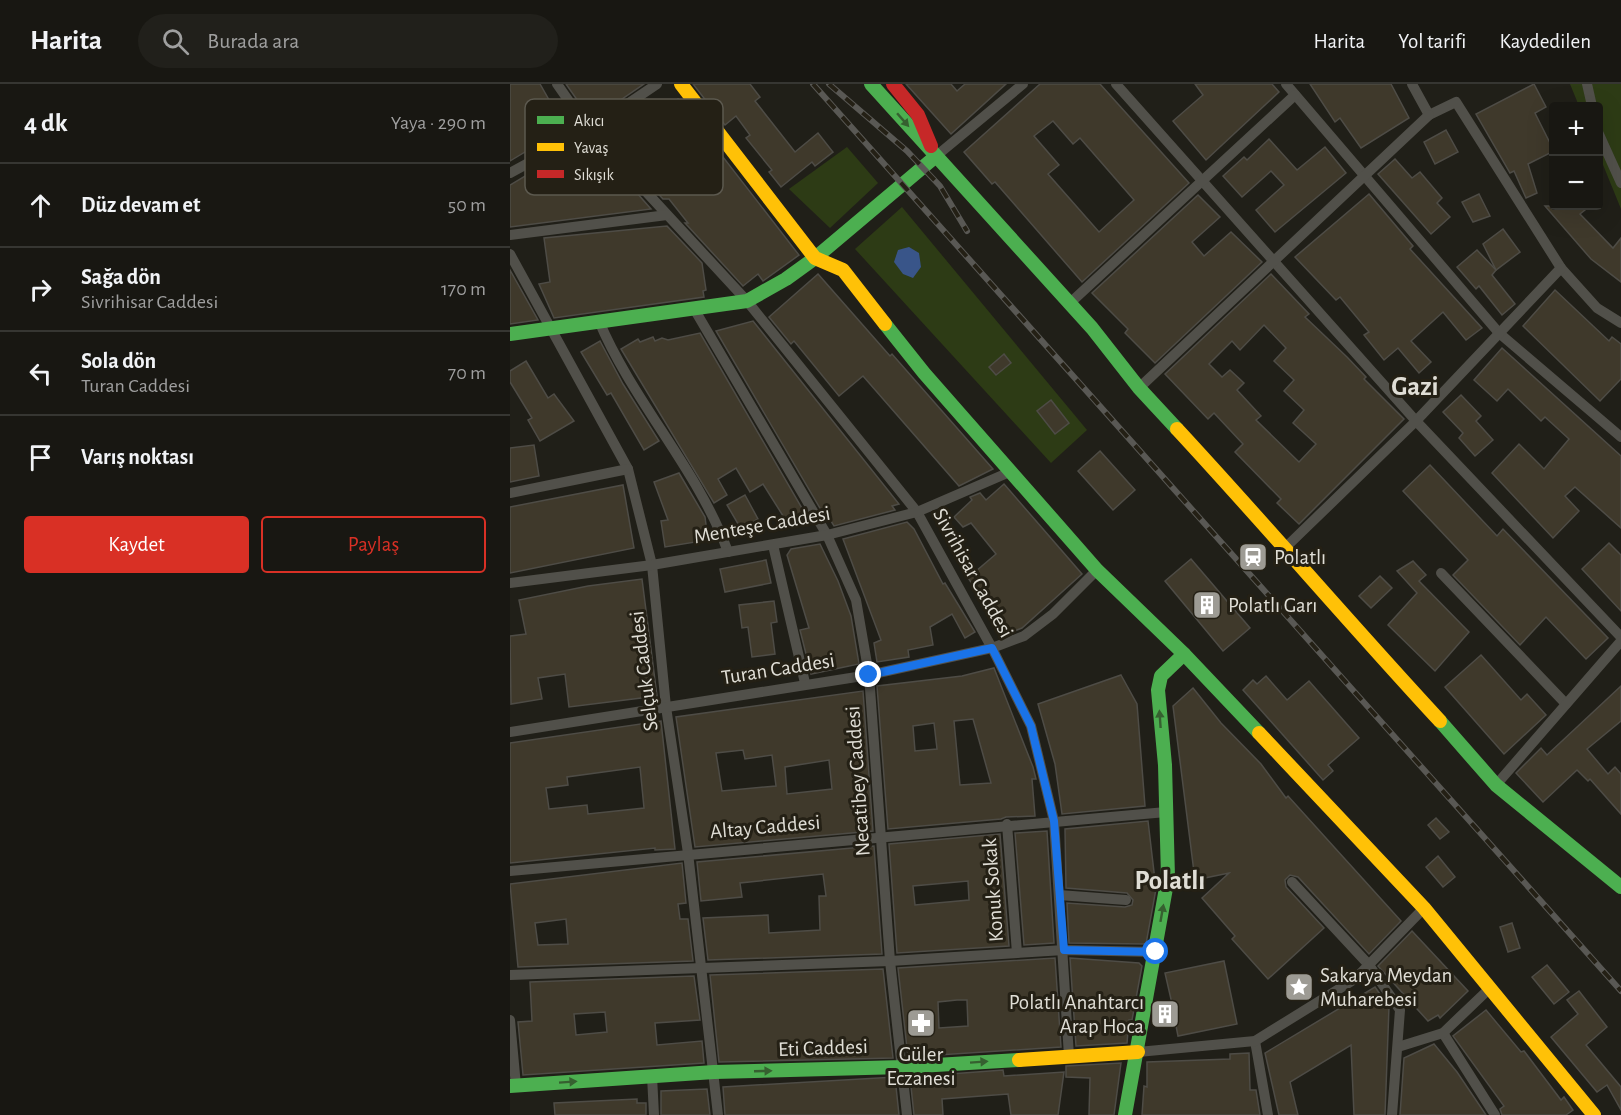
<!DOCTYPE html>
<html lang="tr">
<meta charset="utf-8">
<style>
body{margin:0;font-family:"Alegreya Sans",sans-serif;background:#21201b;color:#f1f3f6}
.controls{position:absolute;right:18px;top:18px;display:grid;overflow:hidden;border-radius:6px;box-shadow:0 6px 24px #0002}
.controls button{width:54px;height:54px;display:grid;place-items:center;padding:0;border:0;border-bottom:2px solid #363632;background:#181712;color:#f1f3f6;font:30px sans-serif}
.stop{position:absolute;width:18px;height:18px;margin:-14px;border:4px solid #1a73e8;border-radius:50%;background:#fff}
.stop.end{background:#1a73e8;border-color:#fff;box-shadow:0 2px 6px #0008}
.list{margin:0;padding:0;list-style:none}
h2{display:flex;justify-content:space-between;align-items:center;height:78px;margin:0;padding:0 24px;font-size:26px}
h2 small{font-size:20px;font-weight:400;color:#9f9f9f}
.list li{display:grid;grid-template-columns:39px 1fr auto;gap:18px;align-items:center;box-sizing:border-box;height:84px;padding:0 24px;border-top:2px solid #363632}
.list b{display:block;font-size:22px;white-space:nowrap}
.list p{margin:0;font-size:20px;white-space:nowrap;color:#9f9f9f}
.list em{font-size:20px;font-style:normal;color:#9f9f9f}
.actions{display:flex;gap:12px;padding:18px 24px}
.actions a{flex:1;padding:14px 0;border:2px solid #d93025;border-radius:6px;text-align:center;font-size:21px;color:#d93025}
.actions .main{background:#d93025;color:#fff}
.icon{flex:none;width:33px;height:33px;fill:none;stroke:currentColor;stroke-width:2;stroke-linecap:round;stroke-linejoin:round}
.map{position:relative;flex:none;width:1111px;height:1031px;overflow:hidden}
header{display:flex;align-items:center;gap:36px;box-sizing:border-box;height:84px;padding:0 30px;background:#181712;border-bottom:2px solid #363632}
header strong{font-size:28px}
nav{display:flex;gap:33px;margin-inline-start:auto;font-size:21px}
.search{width:420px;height:54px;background:#21201b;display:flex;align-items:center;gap:15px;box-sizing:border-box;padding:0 21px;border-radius:33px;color:#9f9f9f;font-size:22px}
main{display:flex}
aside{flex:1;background:#181712}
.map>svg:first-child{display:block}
</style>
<header>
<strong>Harita</strong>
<div class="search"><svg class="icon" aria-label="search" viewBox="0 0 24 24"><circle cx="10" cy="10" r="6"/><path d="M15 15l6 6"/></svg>Burada ara</div>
<nav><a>Harita</a><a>Yol tarifi</a><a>Kaydedilen</a></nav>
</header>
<main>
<aside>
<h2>4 dk<small>Yaya · 290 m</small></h2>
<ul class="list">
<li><svg class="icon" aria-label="ahead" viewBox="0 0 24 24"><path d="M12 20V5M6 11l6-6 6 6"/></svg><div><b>Düz devam et</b></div><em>50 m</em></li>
<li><svg class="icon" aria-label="right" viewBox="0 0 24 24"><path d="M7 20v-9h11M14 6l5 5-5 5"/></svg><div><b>Sağa dön</b><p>Sivrihisar Caddesi</p></div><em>170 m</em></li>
<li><svg class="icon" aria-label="left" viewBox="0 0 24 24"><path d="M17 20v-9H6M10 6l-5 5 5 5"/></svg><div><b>Sola dön</b><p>Turan Caddesi</p></div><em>70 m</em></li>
<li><svg class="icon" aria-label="arrive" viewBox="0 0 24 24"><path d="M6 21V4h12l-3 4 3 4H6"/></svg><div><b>Varış noktası</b></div></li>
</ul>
<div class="actions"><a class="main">Kaydet</a><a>Paylaş</a></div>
</aside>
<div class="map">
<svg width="1111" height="1031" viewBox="0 0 1111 1031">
<rect width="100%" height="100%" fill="#201f18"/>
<!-- green -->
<g fill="#2d3b15">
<polygon points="1060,0 1111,0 1111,125 1089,71 1088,22 1069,22"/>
<polygon points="337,63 368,99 320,144 279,105"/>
<polygon points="392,123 577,346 541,379 345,165"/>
</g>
<!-- water -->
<polygon fill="#395589" points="399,163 409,169 411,183 403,194 393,190 384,178 388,166"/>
<!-- building -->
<g fill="#3f392b" stroke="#4e4c46" stroke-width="1.5" fill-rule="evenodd">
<polygon points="0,0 30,0 55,44 0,77"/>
<polygon points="56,0 134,0 93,28 89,23 77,30"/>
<polygon points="183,0 240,0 250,13 245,17 285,68 308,49 323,68 305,82 302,78 271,103 259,88 262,86 236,54 240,51 226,32 215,41"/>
<polygon points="396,0 441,0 447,7 455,0 496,0 441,50"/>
<path d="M530,0H590L679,99L572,198L485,98L482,100L454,68ZM543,37L563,60L570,54L624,116L589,148L538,90L549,81L524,52Z"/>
<polygon points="685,0 762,0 769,8 696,76 663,37 693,11"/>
<polygon points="800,0 881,0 899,34 851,64 830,34 825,38"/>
<polygon points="1024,0 1036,23 1025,29 1044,67 1018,80 1027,109 1016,114 1004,87 1000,89 966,30"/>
<polygon points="168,15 289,171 253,197 248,190 233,202 175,139 178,139 159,115 153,115 137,98 158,80 142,59 123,72 101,40 134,18 145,34"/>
<polygon points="936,46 948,68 925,80 914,58"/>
<polygon points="77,55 96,76 105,90 108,89 116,102 119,100 141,125 0,143 0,101"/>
<polygon points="759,55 787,86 815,63 836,89 765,148 746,126 774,101 761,87 732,113 713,92 734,73 737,76"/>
<polygon points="885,75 902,94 910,88 932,114 927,119 940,133 921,150 868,90"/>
<polygon points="859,110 903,162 900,165 972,244 956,256 933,228 901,257 921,278 909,289 888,264 874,276 854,251 859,248 830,213 826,216 785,173"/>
<polygon points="969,110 980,132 963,138 952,118"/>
<polygon points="688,111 710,133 682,158 694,172 721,148 752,178 645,279 615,249 618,245 582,209"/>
<polygon points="1035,122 1080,122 1070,130 1103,164 1111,154 1111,198 1081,175"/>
<polygon points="157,142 192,179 196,206 193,207 194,213 44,234 29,200 40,198 34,154"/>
<polygon points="993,145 1010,168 986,186 973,160"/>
<polygon points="967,166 986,186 982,191 1005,220 992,231 969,202 966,205 947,183"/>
<polygon points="0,186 28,236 0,240"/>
<polygon points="308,190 380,272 382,270 483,385 449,402 353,292 329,312 284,257 281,260 259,233"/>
<path d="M761,190L799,230L795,233L837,273L856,293L854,295L894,335L789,440L767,419L771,415L725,368L733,360L704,329L698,335L655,290ZM754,241L776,264L764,277L784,296L774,307L794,326L783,339L806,360L789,378L746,336L751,332L727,306L734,299L720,286L712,293L699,280L722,257L730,266Z"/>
<polygon points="1045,206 1099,257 1102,253 1111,260 1111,295 1090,317 1013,242"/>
<polygon points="243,237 389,420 382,422 385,426 324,442 316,429 314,431 206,247"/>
<polygon points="190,249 300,438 295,441 292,436 280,443 253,400 240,408 226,384 208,395 217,411 204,419 111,265 128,255 130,258 143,253 145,257 152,254 158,256"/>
<polygon points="90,257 113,300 149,357 134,366 101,309 97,311 71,268"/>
<polygon points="992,264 1111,372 1111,444 1065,403 1055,412 1069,427 1043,454 982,389 1009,360 1034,385 1059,355 1035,333 1031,337 998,305 987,317 964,296"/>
<polygon points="494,270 501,279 486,291 479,283"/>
<polygon points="16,277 38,314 44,310 64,337 30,357 18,336 22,334 0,298 0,287"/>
<polygon points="951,311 971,332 966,337 983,356 965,372 949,354 953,349 933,328"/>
<polygon points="541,316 559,339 545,350 527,327"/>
<polygon points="24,361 29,392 0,398 0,364"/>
<polygon points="590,367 625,406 603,426 568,387"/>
<polygon points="920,381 987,452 993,445 1098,554 1076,575 1036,533 1010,561 943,491 958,476 893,407"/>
<polygon points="169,389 195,433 198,456 155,463 151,437 158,436 144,398"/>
<polygon points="494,400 572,490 512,544 497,550 458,494 486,470 461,439 453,443 444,433 462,416 460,413 470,409 476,416"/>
<polygon points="113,401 124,464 0,489 0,423"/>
<polygon points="235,411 248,435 231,445 217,421"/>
<polygon points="397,438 404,445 433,500 435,499 465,548 455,554 442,530 420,543 423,561 398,566 399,573 367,578 364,559 371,556 333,455"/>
<polygon points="1099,459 1111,471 1111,527 1072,485"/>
<polygon points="310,460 328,497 341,532 349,580 301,590 290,546 299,544 277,471 281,465"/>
<polygon points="681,475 740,544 713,567 655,497"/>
<polygon points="256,476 261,499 215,508 210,485"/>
<polygon points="903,477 916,491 909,497 959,548 925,587 878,541 907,509 887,487"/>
<polygon points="870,492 882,504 861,524 849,512"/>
<polygon points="132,495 147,612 59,623 55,590 28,594 32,615 1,620 0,552 16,550 9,516 78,502"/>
<polygon points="264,517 267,538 261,539 265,570 242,573 238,543 232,544 229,521"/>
<polygon points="971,571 1011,616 1017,610 1036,631 994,670 935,603"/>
<path d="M484,584L523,683L526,695H522L525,732L496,733L491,735L378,745L367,602L452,592ZM463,635L481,699L450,701L444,637ZM424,639L427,665L405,667L403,642Z"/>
<polygon points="611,591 627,620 635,722 552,730 545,680 528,620"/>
<polygon points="756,592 777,616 799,597 849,654 818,681 823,687 813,696 733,606 743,596 747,600"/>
<polygon points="1111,602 1111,637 1077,665 1098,690 1105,683 1111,690 1111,730 1080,695 1078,697 1067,686 1033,718 1006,689 1031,664 1037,671"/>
<polygon points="683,604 711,639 751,680 776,714 778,712 891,837 859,870 788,793 780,791 775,796 776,803 814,844 758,895 722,855 725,852 692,814 719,789 685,796 663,622"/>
<path d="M353,607L363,747L185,763L166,633ZM233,666L235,675L262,671L266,702L212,707L206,669ZM319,676L322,705L277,710L275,683Z"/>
<path d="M151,637L165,765L145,766V764L0,779V659ZM130,683L134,724L78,730L77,721L39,725L36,704L58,701L57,693Z"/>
<polygon points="926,734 939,748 930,755 918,741"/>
<polygon points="638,737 646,805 636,860 559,859 557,819 615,823 622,821 623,816 617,809 556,804 555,745"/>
<polygon points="537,747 544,859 514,861 505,749"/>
<path d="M490,750L499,862L387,869L379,760ZM458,797L459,816L405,821L403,802Z"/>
<polygon points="364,762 372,870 198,876 193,834 258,831 259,849 310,846 309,812 316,812 313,790 230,799 232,813 191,817 187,778"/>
<polygon points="928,772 945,793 933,803 916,783"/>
<path d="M172,779L176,819L168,820L170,835H178L183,877L8,883L0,800ZM56,835L58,860L28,861L25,839Z"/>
<polygon points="1002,839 1010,864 998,868 990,843"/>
<polygon points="902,847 958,907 930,934 928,931 918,937 868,882"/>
<path d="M545,874L551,963L398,973L388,884ZM447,916H457L458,942L429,944L428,918Z"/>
<polygon points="560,874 629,879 632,882 622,936 619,936 617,959 566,962"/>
<polygon points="714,877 727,940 668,952 666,942 651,928 663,924 655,889"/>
<polygon points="1037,881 1059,908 1044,920 1022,893"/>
<polygon points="373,885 383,974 209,978 200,891"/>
<path d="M184,892L190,936L145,939L147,961L192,957L194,979L13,991L8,938L22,937L20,898ZM95,928L97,948L66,951L64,930Z"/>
<polygon points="865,903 879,923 875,1031 844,1031 841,961 780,998 788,1031 769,1031 755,969"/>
<polygon points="1069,907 1097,943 1076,961 1111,1003 1111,1026 1097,1001 1087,1008 1041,953 1068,930 1057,916"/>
<polygon points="976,926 1011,968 1014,967 1051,1016 1054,1013 1063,1026 1056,1031 992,1031 990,1025 994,1022 943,952"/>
<polygon points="924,960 947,988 976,1031 890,1031 894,974"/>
<polygon points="739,969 740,1006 746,1006 750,1031 632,1031 634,1002 637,1003 637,978 720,975 720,970"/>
<polygon points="611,979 604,1031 579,1031 580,994 556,993 556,982"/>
<polygon points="493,986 494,992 554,988 548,1031 501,1031 498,1010 432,1015 433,1031 404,1031 400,993"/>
<polygon points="385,993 389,1031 215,1031 213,1003"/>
<polygon points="197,1005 200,1031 151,1031 151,1007"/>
<polygon points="127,1015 127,1019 136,1019 136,1031 45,1031 44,1019"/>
</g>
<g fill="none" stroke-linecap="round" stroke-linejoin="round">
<!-- street -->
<g stroke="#51504a" stroke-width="10">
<polyline points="47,0 79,46 237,217 407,428 482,564 521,642 544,737 559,972"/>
<polyline points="606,0 906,337 1111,553"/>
<polyline points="776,0 989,249 1111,353"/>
<polyline points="902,0 919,31 946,18 1051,184 1087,224 1111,239"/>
<polyline points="1077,0 1082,22"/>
<polyline points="1088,48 1111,99"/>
<polyline points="425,73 513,0"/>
<polyline points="0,89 79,46 147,0"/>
<polyline points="0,151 157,131"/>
<polyline points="0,170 118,385 142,481 156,623 178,769 208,1031"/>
<polyline points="559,220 785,11"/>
<polyline points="183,223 317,451 346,516 359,591 380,877 397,1031"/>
<path d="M89,237C123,318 189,387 218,468"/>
<polyline points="629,304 919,31"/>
<polyline points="0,409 118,385"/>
<polyline points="263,461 295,599"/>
<polyline points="776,463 906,337 1051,184"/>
<polyline points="931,489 1056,620"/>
<polyline points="0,499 142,481 317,451 407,428 502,387"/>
<polyline points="0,648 359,591 482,564 514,552 543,530 587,486"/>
<polyline points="986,701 1111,557"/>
<polyline points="497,740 507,869"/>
<polyline points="0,787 656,728"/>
<polyline points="782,798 859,881 890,926 882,1031"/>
<polyline points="549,811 616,816"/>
<polyline points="0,891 380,877 554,866 646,868"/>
<polyline points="0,936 6,1002"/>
<polyline points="933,949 985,1031"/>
<polyline points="745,957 758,1031"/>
<polyline points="888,963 933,949 979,905"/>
<polyline points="628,968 745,957 845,895 914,824"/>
<polyline points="142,992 144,1031"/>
</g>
<!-- fast -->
<g stroke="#4caf50" stroke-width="14">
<polyline points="361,0 582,244 629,304 667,345"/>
<polyline points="375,240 414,289 587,486 674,570 749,649"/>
<polyline points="0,250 237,217 276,195 305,174 425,73"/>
<polyline points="930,637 986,701 1111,803"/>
<polyline points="0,1002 204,988 393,983 509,976"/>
<polyline points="615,1031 658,793 655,681 648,606 651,592 674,570"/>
</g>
<!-- slow -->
<g stroke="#ffc107" stroke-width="14">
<polyline points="171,0 305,174 333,186 375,240"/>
<path d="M667,345C756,441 841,541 930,637"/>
<polyline points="749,649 914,824 1084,1031"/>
<polyline points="509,976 628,968"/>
</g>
<!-- jam -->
<polyline stroke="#c62828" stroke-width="14" points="383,0 408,31 421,62"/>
<!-- rail casing -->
<g stroke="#595854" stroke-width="6">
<g id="rail">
<polyline points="303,0 1111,907"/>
<polyline points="319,0 397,67 430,102 457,147"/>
</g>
</g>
<!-- rail -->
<use href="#rail" stroke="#242015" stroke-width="4" stroke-dasharray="11" stroke-linecap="butt"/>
</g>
<!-- one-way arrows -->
<defs><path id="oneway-solid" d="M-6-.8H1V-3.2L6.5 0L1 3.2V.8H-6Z" transform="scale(1.5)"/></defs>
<g fill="#366030">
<use href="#oneway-solid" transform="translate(393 36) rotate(49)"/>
<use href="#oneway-solid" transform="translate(650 635) rotate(-94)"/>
<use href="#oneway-solid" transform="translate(652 829) rotate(-80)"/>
<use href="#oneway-solid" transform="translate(469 978) rotate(-4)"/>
<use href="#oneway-solid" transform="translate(253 987) rotate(-2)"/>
<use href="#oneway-solid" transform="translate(58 998) rotate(-4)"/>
</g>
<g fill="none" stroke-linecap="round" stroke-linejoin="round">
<!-- route -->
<polyline stroke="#1a73e8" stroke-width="8" points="359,591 482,564 521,642 544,737 554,866 646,868"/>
</g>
<!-- icons -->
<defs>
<g id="station-square" transform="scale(1.5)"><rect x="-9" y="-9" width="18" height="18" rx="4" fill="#9d9b94" stroke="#242015"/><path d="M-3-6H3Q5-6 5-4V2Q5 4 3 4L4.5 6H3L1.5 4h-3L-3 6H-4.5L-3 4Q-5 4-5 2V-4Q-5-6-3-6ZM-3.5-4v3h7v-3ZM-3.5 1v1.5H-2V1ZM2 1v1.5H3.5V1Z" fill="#fff"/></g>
<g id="building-square" transform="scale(1.5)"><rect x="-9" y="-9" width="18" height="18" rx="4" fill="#9d9b94" stroke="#242015"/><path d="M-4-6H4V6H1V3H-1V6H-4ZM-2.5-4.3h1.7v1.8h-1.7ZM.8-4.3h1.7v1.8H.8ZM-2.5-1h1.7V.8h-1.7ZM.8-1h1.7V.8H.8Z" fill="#fff"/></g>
<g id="sight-square" transform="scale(1.5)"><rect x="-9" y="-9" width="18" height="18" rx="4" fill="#9d9b94" stroke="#242015"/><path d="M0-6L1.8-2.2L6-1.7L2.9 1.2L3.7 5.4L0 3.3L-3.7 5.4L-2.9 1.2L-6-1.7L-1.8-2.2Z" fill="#fff"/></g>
<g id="pharmacy-square" transform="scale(1.5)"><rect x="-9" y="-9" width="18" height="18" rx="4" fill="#9d9b94" stroke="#242015"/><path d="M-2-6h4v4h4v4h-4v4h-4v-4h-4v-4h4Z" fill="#fff"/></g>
</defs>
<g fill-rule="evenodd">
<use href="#station-square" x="743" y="473"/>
<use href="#building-square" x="697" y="521"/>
<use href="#sight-square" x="789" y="903"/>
<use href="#building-square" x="655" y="930"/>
<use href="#pharmacy-square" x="411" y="939"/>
</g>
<g text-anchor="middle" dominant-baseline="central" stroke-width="6" stroke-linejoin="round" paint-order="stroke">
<!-- street labels -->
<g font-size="21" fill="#e0ded6" stroke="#242015">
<text transform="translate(252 441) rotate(-10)">Menteşe Caddesi</text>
<text transform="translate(463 489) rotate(61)">Sivrihisar Caddesi</text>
<text transform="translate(268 585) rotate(-9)">Turan Caddesi</text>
<text transform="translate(134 587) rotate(-97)">Selçuk Caddesi</text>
<text transform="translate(348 697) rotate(-94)">Necatibey Caddesi</text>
<text transform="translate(255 743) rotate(-5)">Altay Caddesi</text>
<text transform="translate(483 806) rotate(-94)">Konuk Sokak</text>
<text transform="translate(313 964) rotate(-2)">Eti Caddesi</text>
</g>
<!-- poi labels -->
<g font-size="21" fill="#e0ded6" stroke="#242015" text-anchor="start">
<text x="764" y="473">Polatlı</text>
<text x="718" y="521">Polatlı Garı</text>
<text x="810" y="891">Sakarya Meydan<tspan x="810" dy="24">Muharebesi</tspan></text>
<text x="634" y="918" text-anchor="end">Polatlı Anahtarcı<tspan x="634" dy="24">Arap Hoca</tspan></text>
<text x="411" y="970" text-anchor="middle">Güler<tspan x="411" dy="24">Eczanesi</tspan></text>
</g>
<!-- district labels -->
<g font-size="27" font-weight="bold" fill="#e0ded6" stroke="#242015">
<text x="905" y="302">Gazi</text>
<text x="660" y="796">Polatlı</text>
</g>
</g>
<!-- legend -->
<rect x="15" y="15" width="198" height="96" rx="9" fill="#242015" stroke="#5c594f" stroke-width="1.5"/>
<rect x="27" y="32" width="27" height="8" fill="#4caf50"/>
<rect x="27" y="59" width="27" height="8" fill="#ffc107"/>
<rect x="27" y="86" width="27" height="8" fill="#c62828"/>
<g font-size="16" fill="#e0ded6">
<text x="64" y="42">Akıcı</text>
<text x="64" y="69">Yavaş</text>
<text x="64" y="96">Sıkışık</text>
</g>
</svg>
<div class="controls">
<button>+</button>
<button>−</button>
</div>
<div class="stop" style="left:646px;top:868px"></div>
<div class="stop end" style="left:359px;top:591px"></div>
</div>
</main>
